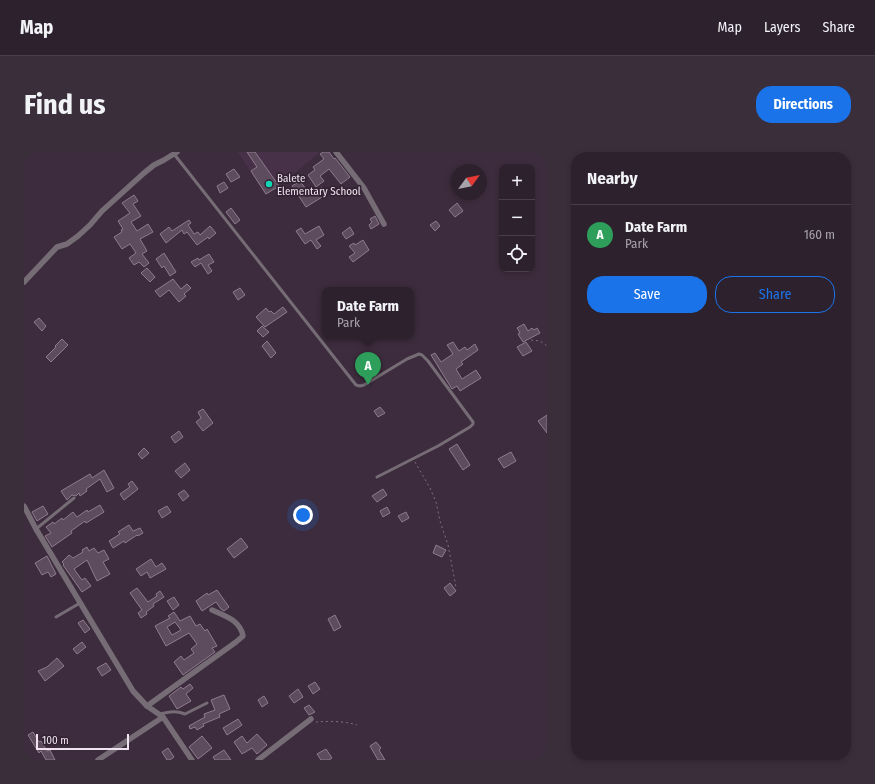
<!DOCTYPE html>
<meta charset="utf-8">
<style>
body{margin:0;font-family:"Fira Sans Condensed",sans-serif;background:#3a2e3a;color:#f1f3f6}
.controls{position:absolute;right:12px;top:12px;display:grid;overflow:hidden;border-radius:8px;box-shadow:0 2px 6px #0003}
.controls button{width:36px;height:36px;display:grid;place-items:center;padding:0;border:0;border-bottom:1px solid #493e4a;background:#2e212e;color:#f1f3f6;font:20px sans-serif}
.compass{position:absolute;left:427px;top:12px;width:36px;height:36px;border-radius:50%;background:#2e212e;box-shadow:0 2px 6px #0003;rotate:57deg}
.scale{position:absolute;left:12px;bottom:10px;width:93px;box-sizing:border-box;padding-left:4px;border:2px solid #eee3ee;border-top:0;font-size:11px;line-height:14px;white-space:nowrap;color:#eee3ee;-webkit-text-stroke:3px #323;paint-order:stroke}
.you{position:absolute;left:279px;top:363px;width:14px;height:14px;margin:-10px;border:3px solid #fff;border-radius:50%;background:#1a73e8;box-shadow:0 0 0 6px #1a73e833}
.badge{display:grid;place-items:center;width:26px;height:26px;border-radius:50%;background:#1a73e8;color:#fff;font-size:13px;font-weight:700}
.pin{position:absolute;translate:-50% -33px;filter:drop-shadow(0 1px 2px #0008)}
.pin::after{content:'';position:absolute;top:21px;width:14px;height:12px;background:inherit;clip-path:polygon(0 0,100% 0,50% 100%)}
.popup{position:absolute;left:298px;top:135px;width:92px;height:52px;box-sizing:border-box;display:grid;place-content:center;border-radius:8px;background:#2e212e;filter:drop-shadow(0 1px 3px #0005);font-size:13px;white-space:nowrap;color:#a7a3aa}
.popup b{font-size:15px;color:#f1f3f6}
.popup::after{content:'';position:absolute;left:50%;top:100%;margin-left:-8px;border:8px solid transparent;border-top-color:#2e212e}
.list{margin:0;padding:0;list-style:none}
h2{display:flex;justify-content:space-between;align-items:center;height:52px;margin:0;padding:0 16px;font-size:17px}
h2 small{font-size:13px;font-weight:400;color:#a7a3aa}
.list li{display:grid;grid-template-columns:26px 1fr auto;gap:12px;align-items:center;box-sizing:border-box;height:60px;padding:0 16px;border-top:1px solid #493e4a}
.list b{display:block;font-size:15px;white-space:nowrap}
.list p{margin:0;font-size:13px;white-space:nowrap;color:#a7a3aa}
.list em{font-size:13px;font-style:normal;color:#a7a3aa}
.actions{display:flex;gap:8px;padding:12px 16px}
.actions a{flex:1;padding:9px 0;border:1px solid #1a73e8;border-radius:16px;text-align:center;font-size:14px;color:#1a73e8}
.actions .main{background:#1a73e8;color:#fff}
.icon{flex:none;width:22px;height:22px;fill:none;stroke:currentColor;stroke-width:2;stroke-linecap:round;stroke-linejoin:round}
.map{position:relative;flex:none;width:523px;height:608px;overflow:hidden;border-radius:16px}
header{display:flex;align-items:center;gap:24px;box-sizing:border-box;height:56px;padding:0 20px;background:#2e212e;border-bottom:1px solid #493e4a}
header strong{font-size:19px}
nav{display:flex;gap:22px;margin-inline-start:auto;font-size:14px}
.intro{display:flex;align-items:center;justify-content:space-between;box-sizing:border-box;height:96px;padding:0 24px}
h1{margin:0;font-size:28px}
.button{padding:10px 18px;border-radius:16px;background:#1a73e8;color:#fff;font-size:14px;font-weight:700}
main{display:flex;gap:24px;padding:0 24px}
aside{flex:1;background:#2e212e;border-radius:16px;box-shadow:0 2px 6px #0003}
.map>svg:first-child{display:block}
</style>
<header>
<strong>Map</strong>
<nav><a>Map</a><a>Layers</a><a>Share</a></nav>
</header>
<div class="intro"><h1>Find us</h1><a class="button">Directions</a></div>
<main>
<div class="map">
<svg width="523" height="608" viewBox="0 0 523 608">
<rect width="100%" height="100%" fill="#3d2c3d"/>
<!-- built -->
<polygon fill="#473148" points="214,0 296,0 272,20 241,43"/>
<!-- building -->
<g fill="#5d4b5e" stroke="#8e7b8e" fill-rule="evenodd">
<polygon points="223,0 231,0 255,34 242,42 227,19 233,15"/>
<polygon points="299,0 305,0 310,7 311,6 326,25 317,32 305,17 296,24 300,29 292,35 284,23 291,18 289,15 300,7 296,2"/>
<polygon points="210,17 216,25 207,30 202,22"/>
<polygon points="276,29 286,43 298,35 303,42 282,55 268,34"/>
<polygon points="200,30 204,36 196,41 193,34"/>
<polygon points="110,43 114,49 109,52 117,64 107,70 113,79 124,72 129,80 116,87 123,99 118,102 125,111 120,115 115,110 110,113 105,106 112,101 106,92 98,97 90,85 98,80 97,78 99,77 94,69 106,61 98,51"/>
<polygon points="433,51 439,59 431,65 425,58"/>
<polygon points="207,56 216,68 211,72 202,60"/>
<polygon points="351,64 355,72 347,77 345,73 348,70 346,67"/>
<polygon points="165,68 167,71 164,73 170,82 174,80 176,83 186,74 192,81 185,87 184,85 173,93 163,80 160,82 158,78 142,91 136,82 145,75 148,79"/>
<polygon points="412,69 416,74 411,79 406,73"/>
<polygon points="295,74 300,83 292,88 297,94 293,97 287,88 281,92 272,79 277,76 281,82"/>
<polygon points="326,75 330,82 322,87 318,81"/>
<polygon points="339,88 345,98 329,110 325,105 331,101 325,94 330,91 331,93"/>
<polygon points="140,101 152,120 146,124 140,114 138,116 132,107"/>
<polygon points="185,102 190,110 184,113 188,119 184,122 177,111 171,115 167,110 174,106 175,108"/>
<polygon points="123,116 131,125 126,130 117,121"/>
<polygon points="149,127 157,137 163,132 167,136 160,142 162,144 155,150 145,138 136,145 131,139"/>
<polygon points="216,136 221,143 214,148 209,140"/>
<polygon points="259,155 263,160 241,175 232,165 242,156 245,160 247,159 250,162"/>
<polygon points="15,166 22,174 18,179 10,170"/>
<polygon points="500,172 504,179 508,176 510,178 513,176 516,181 499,190 494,182 496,181 493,176"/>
<polygon points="238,174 245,180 239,185 233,179"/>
<polygon points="38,187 44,193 27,210 22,205 32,195 31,194"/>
<polygon points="243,189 252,201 247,206 238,194"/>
<polygon points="429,190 435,199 441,195 443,198 451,192 454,198 437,210 439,212 432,217 438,227 452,218 457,226 436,239 433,234 428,237 407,203 411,201 417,210 429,202 423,193"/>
<polygon points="502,190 508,199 499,204 493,195"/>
<polygon points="356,255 361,261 354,265 350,259"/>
<polygon points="179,257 189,271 179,279 172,270 177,266 174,260"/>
<polygon points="523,263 523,281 514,269"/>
<polygon points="155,279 159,285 151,291 147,285"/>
<polygon points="433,292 446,313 439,318 425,297"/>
<polygon points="120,296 125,301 118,307 114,302"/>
<polygon points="487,300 492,309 480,316 474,307"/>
<polygon points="161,311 166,318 157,326 151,319"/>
<polygon points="80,318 90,336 83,340 76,327 62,337 63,339 56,344 55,341 52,344 48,343 43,348 37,339 66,322 68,326"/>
<polygon points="108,329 114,337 100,348 96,342 106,335 104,332"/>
<polygon points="359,337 363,343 353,350 348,344"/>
<polygon points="160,338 165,344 159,349 154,342"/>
<polygon points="76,353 80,360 62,371 61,369 47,379 48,381 28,395 21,384 27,381 22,375 29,370 30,372 38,366 39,368 49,360 53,365 63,358 64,360"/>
<polygon points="19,354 24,362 13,369 8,360"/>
<polygon points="143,354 147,360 138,366 134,359"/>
<polygon points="363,355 366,361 359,365 356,359"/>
<polygon points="382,360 385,366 378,370 374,364"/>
<polygon points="105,373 109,379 116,376 119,381 114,384 113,383 101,391 100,389 89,396 85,389 96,382 94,380"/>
<polygon points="217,386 224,395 210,406 203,397"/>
<polygon points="412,393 422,398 418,405 409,401"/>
<polygon points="63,395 65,399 70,396 74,401 80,398 85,407 79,410 86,422 73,429 63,408 50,417 58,428 61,426 67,434 58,440 39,413 40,412 38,410 45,403 49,406 59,400 58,398"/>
<polygon points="23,404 32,422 27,425 24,420 18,423 11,411"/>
<polygon points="127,407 132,415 138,411 142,417 126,426 123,420 117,424 112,417"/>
<polygon points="426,431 432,439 426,444 420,436"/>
<polygon points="113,436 124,450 133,444 132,442 136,439 140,445 129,452 130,454 122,460 123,462 117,466 114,461 118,458 106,441"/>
<polygon points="193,438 205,455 200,459 197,457 192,450 178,459 172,449 183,441 184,443"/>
<polygon points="150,445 155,453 149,458 143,449"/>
<path d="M150,460L156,469L166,464L172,474L176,472L181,479L183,477L193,494L188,496L191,500L159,523L150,510L157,504L160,508L170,501L167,497L173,492L165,481L142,494L131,474L146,466L144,464ZM151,470L157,478L148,483L143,475Z"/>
<polygon points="311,463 317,475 310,479 304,467"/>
<polygon points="59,468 66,477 61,481 54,471"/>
<polygon points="58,490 62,495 53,502 49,497"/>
<polygon points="33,506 40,514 21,529 14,519 23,515"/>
<polygon points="82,511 87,518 78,524 73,516"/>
<polygon points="291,530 296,537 289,542 284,534"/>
<polygon points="166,532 169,536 162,542 167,549 153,557 145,544 157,535 159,537"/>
<polygon points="274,537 279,545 270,551 265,544"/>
<polygon points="200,543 206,557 195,562 196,565 179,572 180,574 173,578 171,575 166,577 165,574 181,565 180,562 191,558 187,548"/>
<polygon points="240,544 244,551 238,555 234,548"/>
<polygon points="285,553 291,560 285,563 280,556"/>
<polygon points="214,567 218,573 203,583 199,576"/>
<polygon points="9,580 15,590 17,589 23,599 26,598 31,608 22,608 17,599 15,601 4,583"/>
<polygon points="233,582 243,593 233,602 228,596 218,602 210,590 218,584 223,591"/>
<polygon points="178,584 188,596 174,607 165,595"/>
<polygon points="352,590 357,596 355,598 361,608 354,608 346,594"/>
<polygon points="144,596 150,605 146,608 143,608 138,600"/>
<polygon points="302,597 308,606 305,608 297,608 293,602"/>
<polygon points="200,598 207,608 191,608 189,605"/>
</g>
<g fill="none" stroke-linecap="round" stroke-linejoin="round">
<!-- path -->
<g stroke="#7d6f7d" stroke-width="1" stroke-dasharray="2 3" stroke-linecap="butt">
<polyline points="507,188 516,189 523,194"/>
<polyline points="391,310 406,336 412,350 416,369 424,393 432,435"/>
<path d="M292,570C305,569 320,569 333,573"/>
</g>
<!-- service -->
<g stroke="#756c75" stroke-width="3">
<polyline points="150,2 332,233 336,234 340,233 383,207 395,202 398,203 404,209 449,270 449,272 446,275 414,294 353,325"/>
<polyline points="12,377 50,346"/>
<polyline points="32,465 56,451"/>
<path d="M135,562C145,560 151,558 161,562L183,551"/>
</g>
<!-- minor -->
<g stroke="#756c75" stroke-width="5.5">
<polyline points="312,0 340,36 360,72"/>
<polyline points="0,130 33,95 43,92 54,84 66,73 78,59 120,21 130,13 140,8 153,0"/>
<polyline points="0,354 12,377 109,539 123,554 139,565 168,608"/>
<path d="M123,554L212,490L219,484C216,468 201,464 188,458"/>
<polyline points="74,608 139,565"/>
<polyline points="234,608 287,567"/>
</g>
</g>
<!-- markers -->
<circle fill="#11d5b4" stroke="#323" stroke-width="1.5" cx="245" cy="32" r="4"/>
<g text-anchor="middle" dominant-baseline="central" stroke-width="3.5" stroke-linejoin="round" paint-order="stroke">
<!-- poi labels -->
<g font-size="11" fill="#eee3ee" stroke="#323" text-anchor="start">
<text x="253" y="26">Balete<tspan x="253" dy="13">Elementary School</tspan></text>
</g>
</g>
</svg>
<div class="controls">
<button>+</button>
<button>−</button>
<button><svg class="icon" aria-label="locate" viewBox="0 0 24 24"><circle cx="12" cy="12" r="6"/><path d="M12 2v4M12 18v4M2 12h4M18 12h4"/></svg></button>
</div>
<svg class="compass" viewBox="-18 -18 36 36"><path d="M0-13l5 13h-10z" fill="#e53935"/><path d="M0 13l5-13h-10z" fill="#a7a3aa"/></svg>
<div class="scale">100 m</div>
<div class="you"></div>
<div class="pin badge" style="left:344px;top:233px;background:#2e9e5b">A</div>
<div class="popup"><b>Date Farm</b>Park</div>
</div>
<aside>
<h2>Nearby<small></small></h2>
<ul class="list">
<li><span class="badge" style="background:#2e9e5b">A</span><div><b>Date Farm</b><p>Park</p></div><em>160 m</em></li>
</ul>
<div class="actions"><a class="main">Save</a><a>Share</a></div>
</aside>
</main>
